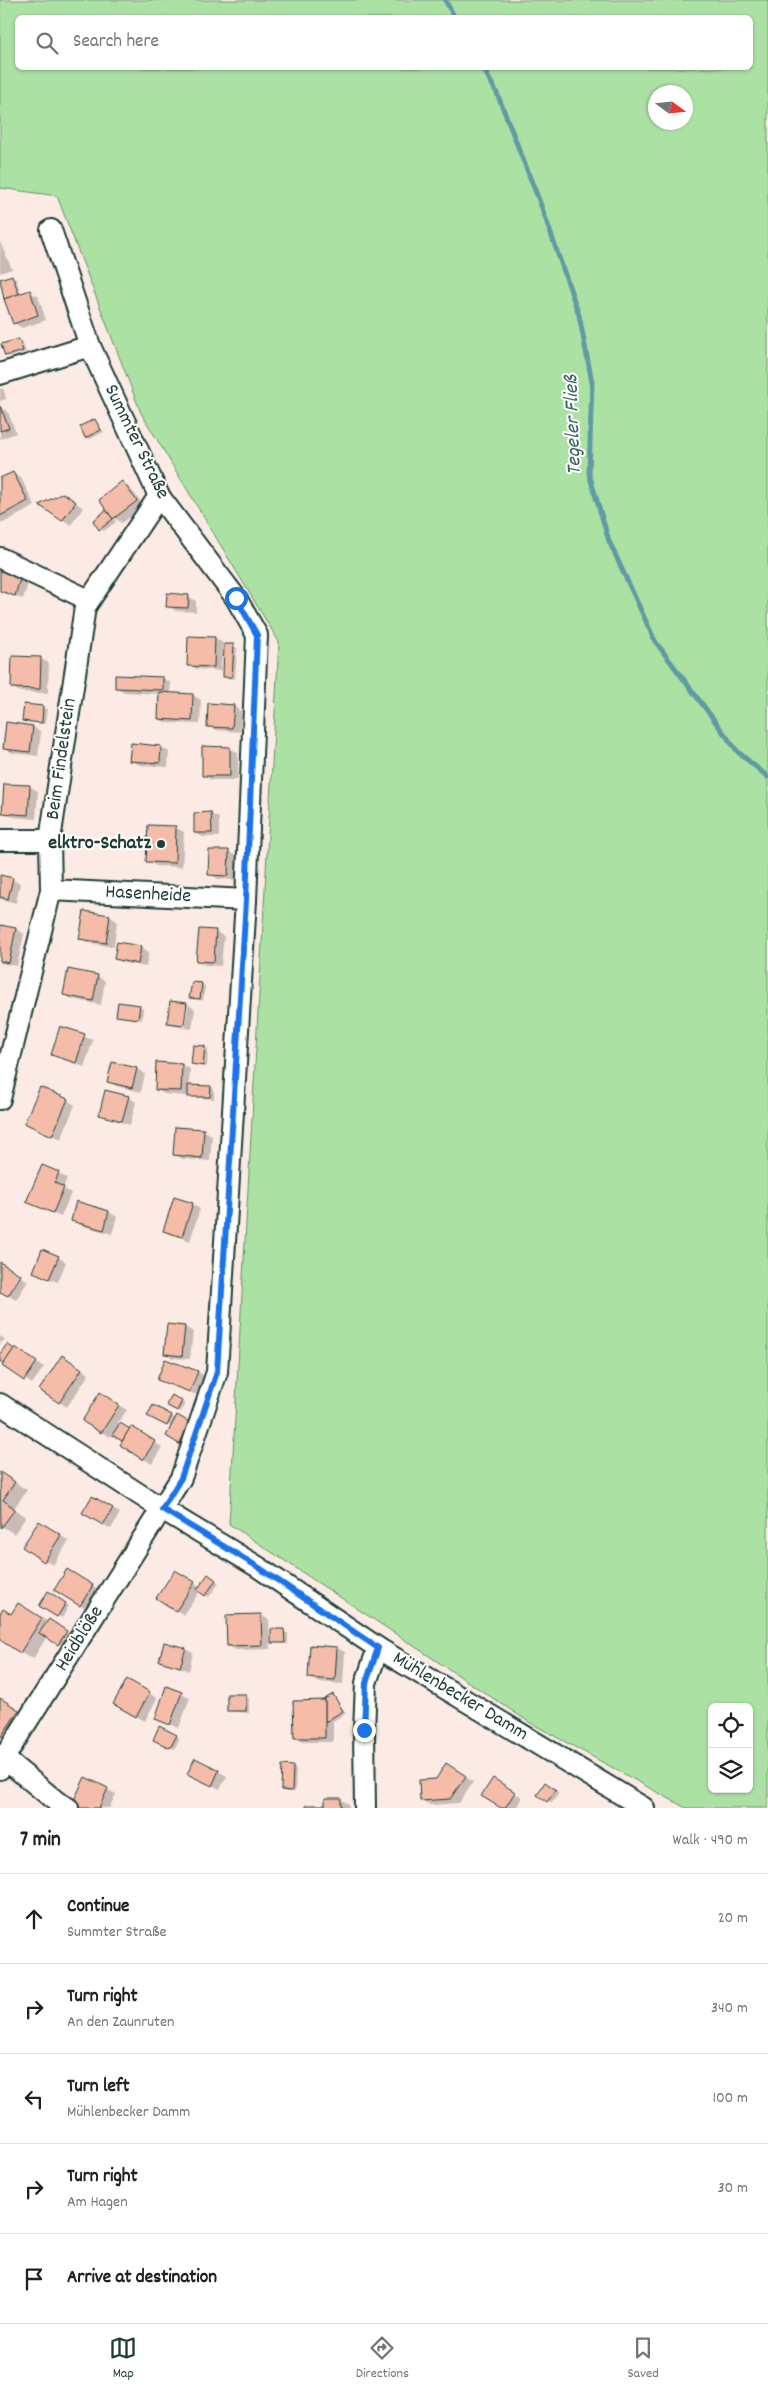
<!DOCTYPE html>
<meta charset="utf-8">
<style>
body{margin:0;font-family:Dekko,sans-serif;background:#f6f6f6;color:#202124}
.controls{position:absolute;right:15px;bottom:15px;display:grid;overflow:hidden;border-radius:8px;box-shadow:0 1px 4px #0004}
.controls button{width:45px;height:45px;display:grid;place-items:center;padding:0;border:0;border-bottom:1px solid #e0e0e0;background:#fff;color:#202124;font:25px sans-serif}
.compass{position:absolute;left:648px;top:85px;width:45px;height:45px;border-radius:50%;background:#fff;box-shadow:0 1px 4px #0004;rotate:105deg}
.stop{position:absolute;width:15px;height:15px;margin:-11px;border:4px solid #1a73e8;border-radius:50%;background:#fff}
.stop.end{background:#1a73e8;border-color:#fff;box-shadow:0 1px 5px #0008}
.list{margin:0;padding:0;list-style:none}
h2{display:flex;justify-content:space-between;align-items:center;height:65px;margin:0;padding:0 20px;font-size:21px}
h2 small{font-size:16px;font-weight:400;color:#757577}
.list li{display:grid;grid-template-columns:32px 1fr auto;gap:15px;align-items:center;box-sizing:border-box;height:90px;padding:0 20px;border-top:1px solid #e0e0e0}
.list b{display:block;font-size:19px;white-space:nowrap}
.list p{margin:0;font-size:16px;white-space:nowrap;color:#757577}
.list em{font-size:16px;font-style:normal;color:#757577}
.icon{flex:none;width:28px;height:28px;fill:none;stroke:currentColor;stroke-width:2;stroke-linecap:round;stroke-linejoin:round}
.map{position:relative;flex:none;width:768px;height:1808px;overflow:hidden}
.search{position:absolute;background:#fff;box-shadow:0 1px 4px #0004;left:15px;right:15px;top:15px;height:55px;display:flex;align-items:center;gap:12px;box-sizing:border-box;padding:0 18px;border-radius:8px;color:#757577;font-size:19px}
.sheet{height:515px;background:#fff}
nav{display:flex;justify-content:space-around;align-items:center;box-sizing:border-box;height:70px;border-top:1px solid #e0e0e0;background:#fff;font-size:14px;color:#757577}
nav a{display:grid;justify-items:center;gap:2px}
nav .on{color:#1f3d34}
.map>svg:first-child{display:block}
</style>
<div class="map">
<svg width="768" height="1808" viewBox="0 0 768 1808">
<rect width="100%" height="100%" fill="#fcebe5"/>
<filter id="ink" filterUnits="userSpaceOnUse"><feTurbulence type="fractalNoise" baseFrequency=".02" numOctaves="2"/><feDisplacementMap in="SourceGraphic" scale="10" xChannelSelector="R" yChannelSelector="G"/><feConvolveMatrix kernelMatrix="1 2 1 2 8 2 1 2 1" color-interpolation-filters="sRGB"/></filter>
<g filter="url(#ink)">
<!-- green -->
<path fill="#ace1a4" stroke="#668f6c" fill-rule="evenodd" d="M0,0H768V1808H686L529,1722L229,1524L279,642L141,413L57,196L0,188ZM18,18H750V68H18ZM656,92H686V122H656ZM712,1707H749V1789H712Z"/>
<!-- shadow -->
<g fill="#0003">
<polygon points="0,242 12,269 0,273"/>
<polygon points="12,276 16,279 21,294 29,292 38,296 46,320 22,328 14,323 0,283 0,281"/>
<polygon points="19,340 22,342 26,352 10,357 6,355"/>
<polygon points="0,388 4,390 6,399 0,401"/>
<polygon points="0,407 8,412 16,433 0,439"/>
<polygon points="95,420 104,432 90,439 86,437"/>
<polygon points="13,473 21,478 35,506 3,523 0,521 0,480"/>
<polygon points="122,483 130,488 144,506 122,523 113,517 116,522 104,531 100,529 106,511 111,514"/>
<polygon points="71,499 83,508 71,525 41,505"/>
<polygon points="0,566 30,577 23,599 0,592"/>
<polygon points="188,596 196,601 196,612 176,611 168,606"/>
<polygon points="215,638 223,643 221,671 197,669 188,665"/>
<polygon points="233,646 237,648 235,679 227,678 224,676"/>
<polygon points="41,659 49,663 48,693 20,692 12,687"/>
<polygon points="163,678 171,683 170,694 193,695 201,700 200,724 167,723 159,719 160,694 124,692 116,687"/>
<polygon points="25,705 47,709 45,724 23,720"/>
<polygon points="233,706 241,711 240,732 216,730 208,726"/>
<polygon points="33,727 41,732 38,756 13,753 4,748"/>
<polygon points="132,745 161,747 169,752 168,767 139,765 131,760"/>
<polygon points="203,748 230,748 238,753 238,780 211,780 203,775"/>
<polygon points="6,785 30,787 38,791 36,819 12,817 4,812"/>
<polygon points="211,814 219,818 219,837 203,837 195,833"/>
<polygon points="176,828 184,832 182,867 156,866 148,861"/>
<polygon points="229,852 237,856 236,880 218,879 210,874"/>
<polygon points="0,876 20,883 16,903 0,899"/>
<polygon points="109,916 117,921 114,947 89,943 81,939"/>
<polygon points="0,926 16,929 24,934 17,966 0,963"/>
<polygon points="200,930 216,932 224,936 221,966 205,965 197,960"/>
<polygon points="141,947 149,952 146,967 124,963 116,959"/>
<polygon points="97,976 105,981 101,1005 72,999 64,994"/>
<polygon points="201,984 205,986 203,1001 191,997"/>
<polygon points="171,1002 187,1004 195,1009 192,1029 185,1028 188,1006 186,1006 183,1028 168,1023"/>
<polygon points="139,1006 143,1008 142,1020 117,1015"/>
<polygon points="61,1028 93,1040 84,1067 53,1055"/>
<polygon points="205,1047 208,1049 207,1067 192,1064"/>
<polygon points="157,1064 182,1065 190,1069 189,1086 211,1087 214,1089 214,1099 164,1094 156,1089"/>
<polygon points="137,1069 145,1074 141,1092 116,1086 108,1081"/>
<polygon points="128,1097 136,1102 130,1125 100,1115"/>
<polygon points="67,1100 75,1105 61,1139 26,1123"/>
<polygon points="203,1130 212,1135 210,1161 183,1159 175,1155"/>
<polygon points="43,1166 67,1178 63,1188 71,1193 61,1217 27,1202"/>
<polygon points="192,1204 200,1209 190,1241 165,1231"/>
<polygon points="109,1212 117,1217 112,1234 80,1225 72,1220"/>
<polygon points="58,1257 66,1262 58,1282 42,1276"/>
<polygon points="0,1264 28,1281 16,1300 0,1290"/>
<polygon points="168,1325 185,1327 193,1332 190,1359 173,1358 165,1353"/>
<polygon points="0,1336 5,1339 0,1345"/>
<polygon points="14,1350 44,1367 32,1384 0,1360 0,1357"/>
<polygon points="70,1361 89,1374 67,1407 59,1402"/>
<polygon points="198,1372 205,1376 198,1395 191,1393"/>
<polygon points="100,1394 127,1410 118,1423 140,1433 162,1447 152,1464 121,1445 124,1441 112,1433 110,1437 83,1421"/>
<polygon points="173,1397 185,1404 181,1412 168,1405"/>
<polygon points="153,1407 198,1429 188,1447 167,1436 172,1427 149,1415"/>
<polygon points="0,1473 27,1490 14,1508 26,1517 14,1534 0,1525"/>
<polygon points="93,1498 120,1513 111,1529 84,1513"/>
<polygon points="47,1527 69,1541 53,1565 23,1547"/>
<polygon points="68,1571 100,1591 88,1610 56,1590"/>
<polygon points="183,1576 200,1587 212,1578 219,1583 209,1597 200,1591 184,1615 176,1610"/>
<polygon points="48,1593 69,1606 62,1618 40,1605"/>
<polygon points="31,1612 70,1634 62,1646 47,1636 33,1659 0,1639 0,1617"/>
<polygon points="261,1615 269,1620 270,1649 236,1650 228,1646"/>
<polygon points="273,1631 288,1633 288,1644 273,1642"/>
<polygon points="337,1648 345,1652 343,1684 317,1682 309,1678"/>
<polygon points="185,1649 193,1653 189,1671 161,1661"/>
<polygon points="127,1681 157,1698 145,1721 115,1704"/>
<polygon points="167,1688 190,1698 179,1728 156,1718"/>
<polygon points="246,1696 249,1698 249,1713 228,1711"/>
<polygon points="333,1696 346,1713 333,1721 333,1742 303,1742 295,1737 324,1702"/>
<polygon points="0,1699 26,1716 9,1740 0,1735"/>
<polygon points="160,1728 180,1738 174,1749 158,1742"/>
<polygon points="196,1760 227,1776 220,1789 197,1778"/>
<polygon points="292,1767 296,1769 295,1792 286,1792 282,1790"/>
<polygon points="455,1769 473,1782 459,1803 430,1805 421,1800 436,1780"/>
<polygon points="86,1779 116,1794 109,1808 81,1808"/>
<polygon points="493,1780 522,1797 516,1808 503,1808"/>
<polygon points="549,1786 559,1793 552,1803 538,1794"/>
<polygon points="340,1799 349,1804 349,1808 307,1808 326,1806"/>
</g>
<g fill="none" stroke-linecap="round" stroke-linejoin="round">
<!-- stream -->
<g stroke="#619ba3" stroke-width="5">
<polyline points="445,0 455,18"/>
<polyline points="483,68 497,93 542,208 579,315 592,382 589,474 609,541 655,641 738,752 768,777"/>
</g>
</g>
<!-- building -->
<g fill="#f4bca9" stroke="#1f3d34">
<polygon points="12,275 19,294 4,299 0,279"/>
<polygon points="30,290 38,315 13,324 4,299"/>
<polygon points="19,339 23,351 5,356 1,344"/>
<polygon points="0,406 9,428 0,431"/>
<polygon points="95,419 101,430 85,438 80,426"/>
<polygon points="13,472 28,501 0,516 0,478"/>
<polygon points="122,481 137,501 113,519 99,500"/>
<polygon points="63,493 76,502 62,521 39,505"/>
<polygon points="106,510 113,519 99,530 93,521"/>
<polygon points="0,565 22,572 15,596 0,591"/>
<polygon points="167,593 189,595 188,608 166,607"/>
<polygon points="188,636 215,637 214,667 187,666"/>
<polygon points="224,644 234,644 232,677 223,677"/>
<polygon points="12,656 41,657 40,689 11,688"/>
<polygon points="115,675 163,677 163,690 115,688"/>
<polygon points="159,692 193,694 192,721 158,719"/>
<polygon points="208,703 234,705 232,728 207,727"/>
<polygon points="24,704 43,706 42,723 22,721"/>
<polygon points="6,722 33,726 30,752 3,749"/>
<polygon points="131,743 161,746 160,763 129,761"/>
<polygon points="202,746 230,747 230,776 202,776"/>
<polygon points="4,784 30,785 28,815 2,813"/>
<polygon points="211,812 212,833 194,833 194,813"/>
<polygon points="148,825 176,826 175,863 146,862"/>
<polygon points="209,850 229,850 228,876 208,875"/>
<polygon points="0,875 13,878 8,899 0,897"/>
<polygon points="84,911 110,915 106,943 79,939"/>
<polygon points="0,925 16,928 9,963 0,961"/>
<polygon points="199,929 216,930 214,962 196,961"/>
<polygon points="117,942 141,946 138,964 114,959"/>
<polygon points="68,969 98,975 93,1001 63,995"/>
<polygon points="192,982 202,983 200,999 189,998"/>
<polygon points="170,1001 187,1003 184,1025 167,1023"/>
<polygon points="118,1002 140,1005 138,1019 116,1016"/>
<polygon points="60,1026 85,1034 76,1063 51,1055"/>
<polygon points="193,1045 205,1046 203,1066 191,1064"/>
<polygon points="112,1062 137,1068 132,1088 107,1082"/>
<polygon points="156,1062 182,1064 181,1091 155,1090"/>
<polygon points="188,1085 211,1086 210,1097 188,1097"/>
<polygon points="40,1087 68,1099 52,1136 24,1123"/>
<polygon points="105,1090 129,1096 122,1121 99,1115"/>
<polygon points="175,1127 204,1129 202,1158 173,1155"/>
<polygon points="42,1165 59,1172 55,1183 64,1187 53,1213 26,1202"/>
<polygon points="174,1197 193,1203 182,1237 163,1231"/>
<polygon points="76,1201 109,1211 104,1230 71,1221"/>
<polygon points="42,1249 59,1256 49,1279 33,1272"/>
<polygon points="0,1262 21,1275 8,1296 0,1292"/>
<polygon points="167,1324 185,1326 182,1356 164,1354"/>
<polygon points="7,1344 14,1349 4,1364 0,1361 0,1354"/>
<polygon points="15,1347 37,1362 24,1381 2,1366"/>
<polygon points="62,1355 82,1369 59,1403 39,1390"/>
<polygon points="165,1359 198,1371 190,1392 157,1380"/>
<polygon points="100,1392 119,1405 101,1433 82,1421"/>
<polygon points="172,1395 182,1401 177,1411 166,1405"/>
<polygon points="153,1405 172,1415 167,1426 147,1416"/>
<polygon points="177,1415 191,1423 179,1444 166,1436"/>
<polygon points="120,1423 130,1429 122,1441 112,1435"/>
<polygon points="131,1426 155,1441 143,1460 120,1445"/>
<polygon points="0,1472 15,1482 3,1500 15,1509 1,1528"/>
<polygon points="92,1496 113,1508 103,1525 82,1513"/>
<polygon points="39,1521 61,1535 44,1562 22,1547"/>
<polygon points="67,1569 93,1585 80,1606 54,1590"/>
<polygon points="175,1570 195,1582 176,1611 156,1598"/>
<polygon points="208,1574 216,1580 205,1596 197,1590"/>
<polygon points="48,1591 66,1603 57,1617 39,1606"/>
<polygon points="18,1603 42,1618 20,1653 0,1640 0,1614 3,1609 11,1614"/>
<polygon points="261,1614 262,1645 227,1646 226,1615"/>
<polygon points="49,1619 67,1631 58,1645 39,1633"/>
<polygon points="271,1629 284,1629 285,1643 271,1643"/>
<polygon points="164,1642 186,1648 180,1667 159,1661"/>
<polygon points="310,1645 337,1647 335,1680 308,1678"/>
<polygon points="127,1679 150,1692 136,1717 113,1704"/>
<polygon points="166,1686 182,1692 170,1725 155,1719"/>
<rect x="227" y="1694" width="19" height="17"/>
<polygon points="333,1694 343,1711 325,1722 325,1700 323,1700"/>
<polygon points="0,1698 19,1710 1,1737 0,1736"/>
<polygon points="325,1700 325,1738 294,1738 293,1701"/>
<polygon points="159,1726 177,1735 170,1748 153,1740"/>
<polygon points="195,1758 219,1770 212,1786 187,1774"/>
<polygon points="446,1763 466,1776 450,1799 420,1801 419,1780 436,1779"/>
<polygon points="282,1765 293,1766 292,1791 281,1790"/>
<polygon points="85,1777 108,1788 99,1808 80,1808 72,1804"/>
<polygon points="493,1778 515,1792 505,1808 501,1808 481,1796"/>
<polygon points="545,1782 556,1790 547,1802 537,1795"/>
<polygon points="325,1798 341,1798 341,1808 306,1808 306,1805 325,1805"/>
</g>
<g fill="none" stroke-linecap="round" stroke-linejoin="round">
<!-- minor casing -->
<g stroke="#1f3d34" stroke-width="24">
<g id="minor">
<polyline points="0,374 90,346"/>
<polyline points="0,558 89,600"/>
<polyline points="0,840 50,840"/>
<polyline points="51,890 246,900"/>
<polyline points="0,1099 51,890 50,840 85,607 159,496"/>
<polyline points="0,1404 162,1509 258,1567 378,1648 644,1808"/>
<polyline points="0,1755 57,1802 68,1808"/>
<polyline points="0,1769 4,1758 181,1478 217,1372 246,900 257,635 236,598 159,496 90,346 51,230"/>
<polyline points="365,1808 364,1731 366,1683 378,1648"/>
</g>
</g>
<!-- minor -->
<use href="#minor" stroke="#fff" stroke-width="20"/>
</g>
</g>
<g fill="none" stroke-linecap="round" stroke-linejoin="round" filter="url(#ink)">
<!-- route -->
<polyline stroke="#1a73e8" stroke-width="6" points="236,598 257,635 246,900 217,1372 181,1478 162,1509 258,1567 378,1648 366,1683 364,1730"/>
</g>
<!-- markers -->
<circle fill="#1f3d34" stroke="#fff" stroke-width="2" cx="161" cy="844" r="5"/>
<g text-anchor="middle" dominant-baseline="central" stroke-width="4" stroke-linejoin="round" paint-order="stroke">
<!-- street labels -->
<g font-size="20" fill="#1f3d34" stroke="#fff">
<text transform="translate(136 442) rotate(64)">Summter Straße</text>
<text transform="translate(62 759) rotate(-82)">Beim Findelstein</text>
<text transform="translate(148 895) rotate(3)">Hasenheide</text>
<text transform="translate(80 1639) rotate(-58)">Heidblöße</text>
<text transform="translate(460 1697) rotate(31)">Mühlenbecker Damm</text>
</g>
<!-- poi labels -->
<g font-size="20" font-weight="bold" fill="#1f3d34" stroke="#fff" text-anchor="end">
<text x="151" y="844">elktro-Schatz</text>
</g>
<!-- water labels -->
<g font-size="21" font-style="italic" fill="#3a6462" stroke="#fff">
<text transform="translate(574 425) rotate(-92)">Tegeler Fließ</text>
</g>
</g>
</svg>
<div class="controls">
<button><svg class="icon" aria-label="locate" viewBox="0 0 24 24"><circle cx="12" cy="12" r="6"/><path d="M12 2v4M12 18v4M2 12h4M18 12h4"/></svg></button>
<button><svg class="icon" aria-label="layers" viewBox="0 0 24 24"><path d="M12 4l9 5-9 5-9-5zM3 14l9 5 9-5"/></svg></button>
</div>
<svg class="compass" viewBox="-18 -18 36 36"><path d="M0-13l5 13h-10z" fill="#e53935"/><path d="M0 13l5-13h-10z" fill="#757577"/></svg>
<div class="stop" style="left:236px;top:598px"></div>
<div class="stop end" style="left:364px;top:1730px"></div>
<div class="search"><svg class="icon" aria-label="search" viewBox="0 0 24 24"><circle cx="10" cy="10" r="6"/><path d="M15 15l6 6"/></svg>Search here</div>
</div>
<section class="sheet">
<h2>7 min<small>Walk · 490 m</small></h2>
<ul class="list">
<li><svg class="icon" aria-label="ahead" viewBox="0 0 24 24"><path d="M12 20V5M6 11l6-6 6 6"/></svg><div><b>Continue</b><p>Summter Straße</p></div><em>20 m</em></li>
<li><svg class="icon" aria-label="right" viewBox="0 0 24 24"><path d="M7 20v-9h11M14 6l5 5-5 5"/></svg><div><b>Turn right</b><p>An den Zaunruten</p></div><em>340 m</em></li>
<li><svg class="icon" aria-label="left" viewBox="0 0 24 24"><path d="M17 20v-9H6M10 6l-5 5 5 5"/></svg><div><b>Turn left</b><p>Mühlenbecker Damm</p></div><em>100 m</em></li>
<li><svg class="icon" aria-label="right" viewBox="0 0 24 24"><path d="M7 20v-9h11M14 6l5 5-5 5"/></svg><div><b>Turn right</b><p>Am Hagen</p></div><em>30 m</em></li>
<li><svg class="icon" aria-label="arrive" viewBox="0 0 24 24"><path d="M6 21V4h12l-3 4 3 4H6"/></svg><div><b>Arrive at destination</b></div></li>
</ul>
</section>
<nav>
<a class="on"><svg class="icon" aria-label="map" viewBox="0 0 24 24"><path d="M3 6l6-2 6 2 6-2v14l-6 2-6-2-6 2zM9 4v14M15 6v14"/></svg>Map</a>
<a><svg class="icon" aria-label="directions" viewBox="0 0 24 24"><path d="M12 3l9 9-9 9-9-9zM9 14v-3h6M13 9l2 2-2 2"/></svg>Directions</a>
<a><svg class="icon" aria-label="saved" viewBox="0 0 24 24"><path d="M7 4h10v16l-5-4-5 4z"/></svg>Saved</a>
</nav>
